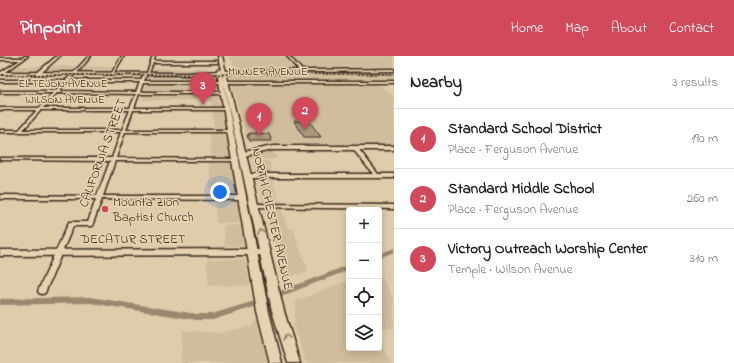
<!DOCTYPE html>
<meta charset="utf-8">
<style>
body{margin:0;font-family:"Indie Flower",sans-serif;background:#f2f2f2;color:#222}
.controls{position:absolute;right:12px;bottom:12px;display:grid;overflow:hidden;border-radius:4px;box-shadow:0 2px 10px #0003}
.controls button{width:36px;height:36px;display:grid;place-items:center;padding:0;border:0;border-bottom:1px solid #e0e0e0;background:#fff;color:#222;font:20px sans-serif}
.you{position:absolute;left:220px;top:136px;width:14px;height:14px;margin:-10px;border:3px solid #fff;border-radius:50%;background:#1a73e8;box-shadow:0 0 0 6px #1a73e833}
.badge{display:grid;place-items:center;width:26px;height:26px;border-radius:50%;background:#d1495b;color:#fff;font-size:13px;font-weight:700}
.pin{position:absolute;translate:-50% -33px;filter:drop-shadow(0 1px 2px #0008)}
.pin::after{content:'';position:absolute;top:21px;width:14px;height:12px;background:inherit;clip-path:polygon(0 0,100% 0,50% 100%)}
.list{margin:0;padding:0;list-style:none}
h2{display:flex;justify-content:space-between;align-items:center;height:52px;margin:0;padding:0 16px;font-size:17px}
h2 small{font-size:13px;font-weight:400;color:#767676}
.list li{display:grid;grid-template-columns:26px 1fr auto;gap:12px;align-items:center;box-sizing:border-box;height:60px;padding:0 16px;border-top:1px solid #e0e0e0}
.list b{display:block;font-size:15px;white-space:nowrap}
.list p{margin:0;font-size:13px;white-space:nowrap;color:#767676}
.list em{font-size:13px;font-style:normal;color:#767676}
.icon{flex:none;width:22px;height:22px;fill:none;stroke:currentColor;stroke-width:2;stroke-linecap:round;stroke-linejoin:round}
.map{position:relative;flex:none;width:394px;height:307px;overflow:hidden}
header{display:flex;align-items:center;gap:24px;box-sizing:border-box;height:56px;padding:0 20px;background:#d1495b;color:#fff}
header strong{font-size:19px}
nav{display:flex;gap:22px;margin-inline-start:auto;font-size:14px}
main{display:flex}
aside{flex:1;background:#fff}
.map>svg:first-child{display:block}
</style>
<header>
<strong>Pinpoint</strong>
<nav><a>Home</a><a>Map</a><a>About</a><a>Contact</a></nav>
</header>
<main>
<div class="map">
<svg width="394" height="307" viewBox="0 0 394 307">
<rect width="100%" height="100%" fill="#e0ccab"/>
<filter id="ink" filterUnits="userSpaceOnUse"><feTurbulence type="fractalNoise" baseFrequency=".025" numOctaves="2"/><feDisplacementMap in="SourceGraphic" scale="8" xChannelSelector="R" yChannelSelector="G"/><feConvolveMatrix kernelMatrix="1 2 1 2 8 2 1 2 1" color-interpolation-filters="sRGB"/></filter>
<g filter="url(#ink)">
<!-- built -->
<g fill="#d1bd9e">
<polygon points="230,0 286,0 296,13 234,13"/>
<polygon points="290,0 394,0 394,13 303,13"/>
<polygon points="15,10 44,10 38,16 7,16"/>
<polygon points="49,10 78,10 73,16 43,16"/>
<polygon points="85,10 113,10 108,16 80,15"/>
<polygon points="154,12 201,12 201,15 154,16 153,15"/>
<polygon points="262,15 394,15 394,24 230,24 228,18"/>
<polygon points="148,20 198,20 198,24 161,26 147,24"/>
<polygon points="231,26 376,26 394,40 394,89 248,87"/>
<polygon points="198,27 198,35 144,35 145,28"/>
<polygon points="145,38 197,38 197,44 141,44 143,39"/>
<polygon points="199,38 219,38 222,52 212,52 210,44 199,43"/>
<polygon points="212,55 223,55 226,74 214,74"/>
<polygon points="209,77 227,77 230,101 211,101"/>
<polygon points="251,94 273,94 277,103 251,103 249,95"/>
<polygon points="252,105 269,105 272,116 255,116"/>
<polygon points="209,107 231,107 236,139 211,139"/>
<polygon points="256,121 271,121 280,147 263,147"/>
<polygon points="215,146 237,146 240,167 216,167"/>
<polygon points="265,154 282,154 288,173 293,172 308,215 284,223"/>
<polygon points="223,169 241,169 243,189 225,190"/>
<polygon points="207,203 244,203 246,205 250,229 208,230"/>
<polygon points="379,217 394,244 394,272 379,272"/>
<polygon points="349,224 349,292 379,292 379,282 391,307 306,307 294,271 296,245"/>
<polygon points="257,263 268,307 181,307 182,274 218,277 252,270"/>
</g>
<g fill="none" stroke-linecap="round" stroke-linejoin="round">
<!-- canal -->
<g fill="#9a8770" fill-rule="evenodd">
<polygon points="394,192 394,196 379,202 379,198"/>
<polygon points="349,209 349,214 251,252 212,264 197,264 90,247 0,249 0,243 90,241 197,258 212,258 251,246"/>
</g>
</g>
<!-- building -->
<g fill="#ad9a80" stroke="#3b2a1e">
<polygon points="294,65 309,65 321,81 304,81"/>
<polygon points="248,77 269,78 272,85 249,85 247,79 249,79"/>
</g>
<g fill="none" stroke-linecap="round" stroke-linejoin="round">
<!-- minor casing -->
<g stroke="#3b2a1e" stroke-width="3">
<g id="minor">
<polygon points="25,0 28,0 3,18 1,18 1,16 20,4 0,4 0,2 22,2"/>
<polygon points="57,0 60,0 40,18 38,18 38,16"/>
<polygon points="89,0 91,0 76,18 74,18 74,16"/>
<polygon points="122,0 124,0 113,18 111,18"/>
<path d="M153,0H155L154,5H217L218,6L217,7H153L149,17L146,20L144,25H394V27H143L140,36H223L225,37L223,38H139L134,52H226L228,53L226,54H133L126,74H230L232,75L230,76H125L116,102L234,103L238,101L240,102L235,105H115L103,140H243L246,142L243,144L102,143L92,170H73L45,237L42,238L39,237L38,235L69,166H88L96,143H0V139L97,140L110,105L0,104V102H112L121,76H0V74H19L37,54H0V52H39L53,37H0V35H55L64,26H0V24H66L71,19L73,20L69,24H141L144,18L147,17ZM67,26H140L136,36L59,35ZM57,37L136,38L130,52H43ZM41,54H130L122,74H23Z"/>
<polygon points="287,0 289,0 301,13 301,15 299,15"/>
<polygon points="353,91 357,91 378,118 394,118 394,122 248,122 245,120 248,118 373,118 353,93"/>
<polygon points="255,148 394,149 394,153 253,151 252,150"/>
</g>
</g>
<!-- tertiary casing -->
<g stroke="#3b2a1e" stroke-width="3">
<g id="tertiary">
<polygon points="394,13 394,15 225,17 223,16 225,15"/>
<polygon points="219,15 220,17 187,19 0,18 0,16 187,17"/>
<polygon points="273,90 394,90 394,94 273,94 243,100 240,98 243,96"/>
<polygon points="266,193 269,194 270,196 269,198 266,199 0,200 0,194"/>
</g>
</g>
<!-- secondary casing -->
<g stroke="#3b2a1e" stroke-width="3">
<g id="secondary">
<polygon points="218,0 222,0 284,255 300,307 288,307 272,255"/>
<polygon points="219,13 221,14 269,256 282,307 270,307 257,256 217,14"/>
</g>
</g>
<!-- minor -->
<use href="#minor" fill="#e7d3b1" fill-rule="evenodd"/>
<!-- tertiary -->
<use href="#tertiary" fill="#e7d3b1" fill-rule="evenodd"/>
<!-- secondary -->
<use href="#secondary" fill="#e7d3b1" fill-rule="evenodd"/>
<!-- rail casing -->
<g stroke="#3b2a1e" stroke-width="1.5">
<polyline id="rail" points="0,19 394,18"/>
</g>
<!-- rail -->
<use href="#rail" stroke="#e7d3b1" stroke-width="1" stroke-dasharray="2" stroke-linecap="butt"/>
</g>
<!-- one-way arrows -->
<defs><path id="oneway-chevron" d="M-2-3.5L2.5 0L-2 3.5" fill="none" stroke-width="1.6" stroke-linecap="round" stroke-linejoin="round"/></defs>
<g stroke="#917e68">
<use href="#oneway-chevron" transform="translate(261 176) rotate(-103)"/>
<use href="#oneway-chevron" transform="translate(286 281) rotate(-107)"/>
</g>
</g>
<!-- markers -->
<circle fill="#d1495b" stroke="#e7d3b1" stroke-width="1.5" cx="105" cy="153" r="4"/>
<g text-anchor="middle" dominant-baseline="central" stroke-width="3" stroke-linejoin="round" paint-order="stroke">
<!-- far-street labels -->
<g font-size="11" fill="#3b2a1e" stroke="#e7d3b1">
<text x="268" y="16">MINNER AVENUE</text>
<text x="63" y="28">EL TEJON AVENUE</text>
<text x="65" y="44">WILSON AVENUE</text>
</g>
<!-- street labels -->
<g font-size="13" fill="#3b2a1e" stroke="#e7d3b1">
<text transform="translate(103 97) rotate(-70)">CALIFORNIA STREET</text>
<text transform="translate(272 163) rotate(77)">NORTH CHESTER AVENUE</text>
<text x="133" y="183">DECATUR STREET</text>
</g>
<!-- poi labels -->
<g font-size="13" fill="#3b2a1e" stroke="#e7d3b1" text-anchor="start">
<text x="113" y="146">Mounta Zion<tspan x="113" dy="15">Baptist Church</tspan></text>
</g>
</g>
</svg>
<div class="controls">
<button>+</button>
<button>−</button>
<button><svg class="icon" aria-label="locate" viewBox="0 0 24 24"><circle cx="12" cy="12" r="6"/><path d="M12 2v4M12 18v4M2 12h4M18 12h4"/></svg></button>
<button><svg class="icon" aria-label="layers" viewBox="0 0 24 24"><path d="M12 4l9 5-9 5-9-5zM3 14l9 5 9-5"/></svg></button>
</div>
<div class="you"></div>
<div class="pin badge" style="left:259px;top:80px">1</div>
<div class="pin badge" style="left:305px;top:74px">2</div>
<div class="pin badge" style="left:203px;top:49px">3</div>
</div>
<aside>
<h2>Nearby<small>3 results</small></h2>
<ul class="list">
<li><span class="badge">1</span><div><b>Standard School District</b><p>Place · Ferguson Avenue</p></div><em>190 m</em></li>
<li><span class="badge">2</span><div><b>Standard Middle School</b><p>Place · Ferguson Avenue</p></div><em>260 m</em></li>
<li><span class="badge">3</span><div><b>Victory Outreach Worship Center</b><p>Temple · Wilson Avenue</p></div><em>310 m</em></li>
</ul>
</aside>
</main>
